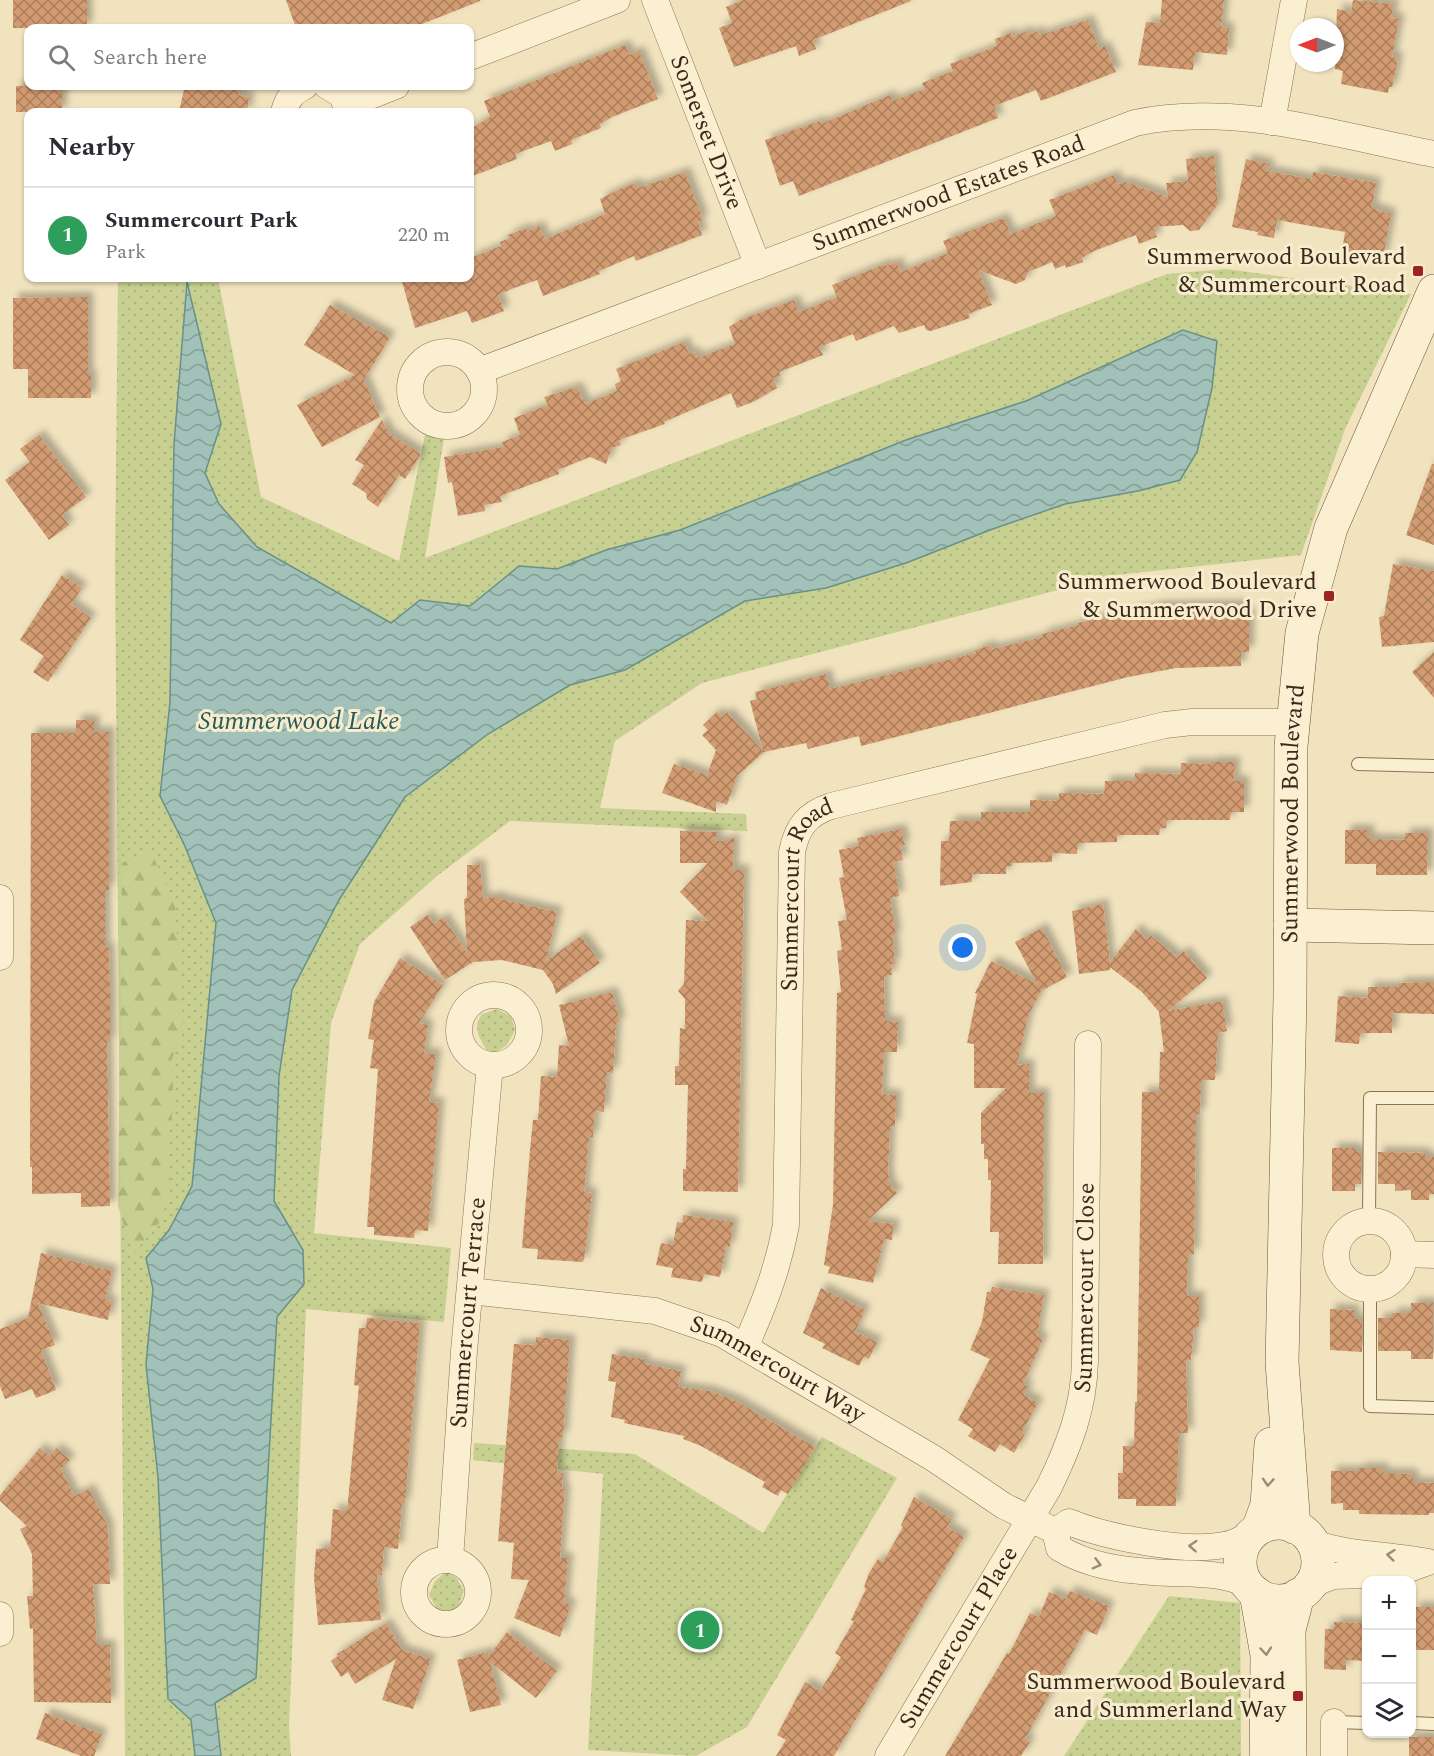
<!DOCTYPE html>
<meta charset="utf-8">
<style>
body{margin:0;font-family:Spectral,serif;background:#f2f2f3;color:#2b2b33}
.controls{position:absolute;right:18px;bottom:18px;display:grid;overflow:hidden;border-radius:12px;box-shadow:0 2px 4px #0004}
.controls button{width:54px;height:54px;display:grid;place-items:center;padding:0;border:0;border-bottom:2px solid #e1e1e2;background:#fff;color:#2b2b33;font:30px sans-serif}
.compass{position:absolute;left:1290px;top:18px;width:54px;height:54px;border-radius:50%;background:#fff;box-shadow:0 2px 4px #0004;rotate:270deg}
.you{position:absolute;left:963px;top:948px;width:21px;height:21px;margin:-15px;border:4px solid #fff;border-radius:50%;background:#1a73e8;box-shadow:0 0 0 9px #1a73e833}
.badge{display:grid;place-items:center;width:39px;height:39px;border-radius:50%;background:#0f766e;color:#fff;font-size:20px;font-weight:700}
.pin{position:absolute;translate:-50% -50%;border:3px solid #fff;box-shadow:0 2px 6px #0006}
.list{margin:0;padding:0;list-style:none}
h2{display:flex;justify-content:space-between;align-items:center;height:78px;margin:0;padding:0 24px;font-size:26px}
h2 small{font-size:20px;font-weight:400;color:#7c7c81}
.list li{display:grid;grid-template-columns:39px 1fr auto;gap:18px;align-items:center;box-sizing:border-box;height:96px;padding:0 24px;border-top:2px solid #e1e1e2}
.list b{display:block;font-size:22px;white-space:nowrap}
.list p{margin:0;font-size:20px;white-space:nowrap;color:#7c7c81}
.list em{font-size:20px;font-style:normal;color:#7c7c81}
.icon{flex:none;width:33px;height:33px;fill:none;stroke:currentColor;stroke-width:2;stroke-linecap:round;stroke-linejoin:round}
.map{position:relative;flex:none;width:1434px;height:1756px;overflow:hidden}
.search{position:absolute;background:#fff;box-shadow:0 2px 4px #0004;left:24px;top:24px;width:450px;height:66px;display:flex;align-items:center;gap:15px;box-sizing:border-box;padding:0 21px;border-radius:12px;color:#7c7c81;font-size:22px}
.panel{position:absolute;background:#fff;box-shadow:0 2px 4px #0004;left:24px;top:108px;width:450px;height:174px;border-radius:12px}
.map>svg:first-child{display:block}
</style>
<div class="map">
<svg width="1434" height="1756" viewBox="0 0 1434 1756">
<defs>
<pattern id="grass-dots" width="8" height="8" patternUnits="userSpaceOnUse" patternTransform="scale(1.5)"><rect width="8" height="8" fill="#c7d091"/><path d="M2 2h.1M6 6h.1" fill="none" stroke="#acb37c" stroke-width="1.8" stroke-linecap="round"/></pattern>
<pattern id="forest-firs" width="22" height="20" patternUnits="userSpaceOnUse" patternTransform="scale(1.5)"><rect width="22" height="20" fill="#c7d091"/><path d="M5 1l3.5 6h-7zM16 11l3.5 6h-7z" fill="#acb37c"/></pattern>
<pattern id="water-waves" width="16" height="10" patternUnits="userSpaceOnUse" patternTransform="scale(1.5)"><rect width="16" height="10" fill="#a2c2b9"/><path d="M0 5q4-4 8 0t8 0" fill="none" stroke="#859e96"/></pattern>
<pattern id="building-cross-hatch" width="8" height="8" patternUnits="userSpaceOnUse" patternTransform="scale(1.5)"><rect width="8" height="8" fill="#d29b71"/><path d="M0 0l8 8M0 8l8-8" fill="none" stroke="#ab7f5c"/></pattern>
<filter id="shadow"><feDropShadow dx="5.5" dy="-5.5" stdDeviation="3" flood-color="#0004"/></filter>
</defs>
<rect width="100%" height="100%" fill="#f1e3be"/>
<!-- grass -->
<g fill="url(#grass-dots)">
<polygon points="1226,269 1411,294 1345,429 1301,555 1116,575 702,683 615,741 600,808 746,814 747,831 510,821 437,876 360,944 331,1023 314,1233 451,1248 444,1322 306,1309 289,1727 291,1756 125,1756 115,564 118,278 218,278 261,497 399,561 425,435 444,438 425,558 1167,274"/>
<path d="M497,1009L511,1016L515,1030L507,1045L494,1054L488,1053C481,1039 471,1029 482,1014Z"/>
<polygon points="822,1437 897,1478 747,1727 696,1756 588,1750 603,1474 473,1460 474,1443 635,1454 763,1533"/>
<polygon points="447,1571 456,1577 464,1590 459,1606 451,1611 437,1609 429,1595 435,1581"/>
<polygon points="1169,1596 1240,1603 1241,1756 1064,1756"/>
</g>
<!-- forest -->
<polygon fill="url(#forest-firs)" points="151,851 175,907 184,1029 171,1061 174,1102 166,1151 170,1195 159,1223 133,1254 118,1206 122,863"/>
<!-- water -->
<polygon fill="url(#water-waves)" stroke="#689187" stroke-width="1.5" points="187,282 221,424 205,473 219,504 257,547 391,623 420,600 470,606 519,566 557,569 606,550 680,530 906,440 1026,401 1183,330 1217,341 1212,388 1197,452 1180,480 1138,491 1065,504 990,530 906,563 826,588 745,601 625,670 570,685 488,734 405,797 339,900 292,990 279,1076 274,1201 303,1250 304,1284 277,1317 256,1678 215,1703 221,1756 195,1756 191,1720 168,1699 158,1477 146,1365 153,1289 146,1258 169,1230 192,1186 216,923 184,844 160,796 170,702 174,444"/>
<!-- building -->
<g fill="url(#building-cross-hatch)" filter="url(#shadow)">
<rect x="13" y="0" width="74" height="28"/>
<polygon points="286,0 480,0 480,1 412,28 296,28"/>
<polygon points="743,0 910,0 911,1 813,40 816,49 799,56 796,46 734,67 719,28 732,23 726,7"/>
<polygon points="1162,0 1224,0 1221,27 1229,28 1227,55 1195,52 1193,70 1138,65 1146,22 1160,23"/>
<polygon points="1353,0 1394,4 1391,17 1399,19 1392,57 1398,58 1392,87 1389,87 1388,93 1341,84 1343,71 1335,69 1337,9 1351,12"/>
<polygon points="1088,20 1099,49 1105,46 1116,72 1041,101 1036,90 994,106 998,118 799,196 793,181 780,186 765,140 820,121 821,124 890,95 892,101 925,89 922,83 953,71 950,64 997,46 995,39 1011,33 1012,37 1027,31 1028,35 1038,31 1040,35"/>
<polygon points="625,45 629,55 639,51 658,99 612,117 600,124 601,128 571,140 572,144 555,151 551,141 515,154 517,159 470,177 470,129 490,117 484,101"/>
<rect x="16" y="86" width="46" height="26"/>
<polygon points="185,86 233,86 239,88 238,95 249,97 247,112 179,111"/>
<polygon points="1214,156 1218,204 1199,230 1190,231 1183,225 1153,227 1157,237 1139,244 1136,235 1094,251 1082,258 1083,262 1066,268 1065,265 1055,269 1052,262 1028,272 1025,280 1016,284 978,270 992,305 968,314 970,318 931,331 926,330 924,325 899,333 894,326 856,341 853,334 819,347 823,355 779,372 781,376 773,378 777,388 755,401 737,408 731,393 664,422 665,424 619,440 621,445 612,448 606,464 590,457 558,470 559,474 500,496 502,502 484,505 485,511 458,516 452,482 448,483 444,457 504,447 502,442 520,435 514,418 548,405 544,397 577,387 585,404 617,391 615,384 621,381 616,369 684,342 689,354 695,352 697,358 735,344 729,327 740,320 794,300 799,312 837,297 832,285 885,264 886,266 897,262 901,272 948,253 943,241 1003,218 1011,234 1056,216 1049,200 1114,175 1118,184 1126,182 1168,197 1166,183 1188,181 1186,159"/>
<polygon points="1246,159 1269,164 1267,171 1312,179 1313,172 1376,183 1372,208 1391,214 1383,258 1373,256 1372,261 1354,258 1355,254 1342,251 1345,232 1277,220 1274,238 1257,235 1258,232 1232,227"/>
<polygon points="685,172 703,220 698,222 702,235 636,261 634,256 599,271 600,274 543,296 537,280 514,288 498,295 504,311 472,323 467,311 415,328 401,278 470,278 470,258 501,246 500,242 510,238 508,235 526,228 527,231 539,226 545,239 605,214 600,199 620,189 636,183 638,188"/>
<polygon points="88,297 88,375 91,375 91,398 28,398 28,369 13,369 13,298"/>
<polygon points="330,305 390,337 364,380 380,417 322,447 297,405 355,375 304,345"/>
<polygon points="382,420 389,434 421,454 405,479 399,475 378,507 367,499 366,493 352,484 364,465 355,460"/>
<polygon points="39,435 86,497 62,515 69,525 49,540 5,480 30,462 20,449"/>
<polygon points="1432,464 1434,464 1434,545 1406,535"/>
<polygon points="1393,564 1434,571 1434,642 1382,647 1379,617 1384,616"/>
<polygon points="62,575 82,588 71,604 91,618 48,682 33,672 44,656 20,640"/>
<polygon points="1242,605 1242,613 1249,613 1249,652 1241,652 1241,666 1176,668 1128,677 861,746 859,736 808,749 806,743 764,752 737,776 727,805 716,801 716,812 662,793 674,764 707,775 716,750 702,735 708,730 703,725 717,712 722,717 727,712 763,751 750,701 757,699 755,692 826,674 830,689 976,653 975,650 991,645 992,649 1043,637 1042,634 1079,625 1078,623 1160,606"/>
<polygon points="1434,652 1434,698 1412,672"/>
<polygon points="76,720 94,720 94,732 109,732 109,890 105,890 105,948 109,948 110,997 110,1042 107,1042 110,1206 81,1207 81,1193 32,1194 32,1167 30,1167 31,733 76,733"/>
<polygon points="1211,762 1235,762 1234,781 1244,781 1244,812 1231,812 1230,820 1167,820 1166,828 1160,828 1159,835 1117,835 1117,842 1078,843 1077,854 1052,853 1052,862 1012,863 1012,866 1006,866 1006,874 972,874 972,882 940,886 941,841 949,841 950,821 981,821 981,812 1030,812 1030,800 1058,801 1059,793 1104,794 1105,781 1135,781 1135,773 1181,774 1181,763 1211,764"/>
<polygon points="901,829 905,845 900,846 903,860 894,862 899,896 890,898 896,935 893,936 895,964 891,964 892,975 884,976 885,1021 898,1022 897,1052 884,1052 882,1094 896,1095 895,1126 890,1126 888,1172 890,1185 897,1193 867,1221 894,1224 892,1240 884,1239 873,1283 828,1273 830,1267 824,1265 833,1205 837,993 841,992 837,951 842,950 838,921 847,920 839,878 844,877 839,850 859,846 857,838"/>
<polygon points="1345,830 1369,830 1369,839 1405,840 1405,833 1428,833 1427,875 1376,875 1376,864 1345,864"/>
<polygon points="680,831 718,832 715,841 729,841 734,837 733,870 744,870 738,1192 683,1191 683,1169 686,1169 688,1085 675,1085 675,1066 679,1066 680,1028 685,1029 685,999 678,991 684,984 686,920 708,921 680,892 708,863 680,863"/>
<polygon points="467,865 480,865 483,898 500,897 500,899 557,912 546,961 581,936 600,963 556,994 553,984 543,970 502,960 473,962 445,980 410,927 428,915 434,924 443,917 467,953 464,899 467,898"/>
<polygon points="1103,904 1110,962 1136,929 1147,939 1150,935 1177,957 1184,951 1207,978 1168,1011 1222,1001 1227,1031 1218,1033 1215,1080 1201,1080 1200,1114 1196,1114 1194,1254 1188,1254 1187,1296 1199,1296 1199,1327 1194,1327 1191,1360 1186,1360 1188,1433 1179,1433 1176,1506 1136,1506 1136,1499 1118,1499 1118,1473 1123,1473 1123,1446 1134,1446 1135,1402 1137,1402 1142,1092 1159,1092 1160,1052 1164,1052 1159,1012 1142,992 1110,967 1110,970 1079,974 1072,911"/>
<polygon points="1042,928 1067,977 1041,991 1028,1016 1017,1065 1029,1064 1029,1093 1044,1093 1043,1264 998,1264 999,1232 990,1232 991,1180 988,1180 988,1159 984,1159 984,1144 981,1144 981,1113 1006,1088 974,1088 974,1044 967,1043 977,994 975,993 991,961 1037,984 1015,942"/>
<polygon points="400,958 443,985 419,1023 428,1025 424,1053 436,1054 429,1102 439,1103 428,1231 415,1230 414,1238 374,1235 374,1227 367,1227 378,1069 370,1068 374,1040 368,1039 374,1002"/>
<polygon points="1434,982 1434,1014 1392,1013 1392,1033 1360,1033 1359,1044 1335,1042 1338,996 1368,998 1368,987 1399,987 1399,983"/>
<polygon points="612,992 620,1022 616,1023 613,1073 607,1072 604,1112 595,1111 593,1137 589,1137 584,1192 592,1193 584,1260 582,1262 537,1259 538,1249 522,1248 530,1150 533,1120 538,1120 541,1076 557,1077 559,1045 569,1046 559,1005"/>
<polygon points="1332,1148 1356,1148 1356,1152 1361,1152 1361,1184 1355,1184 1355,1191 1332,1191"/>
<polygon points="1378,1152 1425,1153 1425,1157 1434,1157 1434,1194 1429,1194 1429,1200 1411,1200 1411,1190 1395,1191 1395,1184 1378,1184"/>
<polygon points="683,1215 733,1222 730,1247 726,1246 720,1277 704,1274 702,1282 671,1277 673,1268 656,1265 661,1243 673,1245 677,1222 683,1223"/>
<polygon points="41,1253 112,1271 105,1300 112,1301 108,1320 38,1303 55,1345 41,1350 56,1390 36,1398 32,1389 5,1399 0,1386 0,1329 28,1318"/>
<polygon points="992,1287 1044,1295 1037,1336 1043,1339 1023,1384 1028,1387 1024,1395 1038,1403 1022,1432 1025,1434 1014,1453 1000,1444 995,1452 968,1436 973,1429 958,1420 990,1359 970,1350 982,1322 987,1292 991,1292"/>
<polygon points="821,1288 865,1310 855,1332 877,1342 869,1359 864,1356 859,1366 822,1348 825,1344 803,1333"/>
<polygon points="1411,1303 1433,1303 1433,1359 1411,1359 1411,1351 1378,1351 1378,1318 1392,1318 1392,1313 1411,1313"/>
<polygon points="1330,1309 1354,1310 1354,1319 1362,1319 1362,1352 1330,1350"/>
<polygon points="367,1318 420,1323 405,1503 402,1503 398,1549 384,1547 382,1575 377,1575 381,1620 318,1625 314,1577 316,1549 330,1548 333,1509 347,1511 359,1386 354,1385 359,1328 366,1328"/>
<polygon points="536,1337 570,1340 563,1437 559,1437 557,1474 563,1474 562,1489 565,1489 560,1558 568,1558 564,1602 571,1605 560,1637 514,1618 529,1580 511,1579 514,1543 498,1541 514,1344 535,1345"/>
<polygon points="612,1354 644,1359 644,1364 681,1371 678,1387 710,1391 736,1401 815,1447 788,1494 781,1490 778,1496 762,1487 765,1482 701,1446 683,1439 684,1436 624,1423 625,1420 611,1417 616,1382 608,1381"/>
<polygon points="40,1448 50,1456 56,1448 70,1460 61,1469 74,1496 89,1489 108,1527 110,1584 93,1584 97,1645 110,1645 111,1703 34,1702 33,1628 30,1629 27,1596 33,1596 32,1554 20,1529 27,1526 0,1501 0,1495"/>
<polygon points="1359,1468 1383,1468 1383,1473 1413,1474 1413,1482 1434,1483 1434,1513 1429,1513 1429,1515 1359,1514 1359,1510 1343,1510 1343,1503 1331,1504 1331,1471 1359,1471"/>
<polygon points="914,1497 952,1519 947,1527 964,1537 834,1756 776,1756 786,1740 777,1735 805,1682 820,1691 841,1657 835,1653 854,1621 851,1620 866,1589 864,1587 869,1573 878,1559 883,1562 903,1527 901,1525"/>
<polygon points="1070,1591 1109,1606 1097,1635 1085,1630 1025,1739 1030,1742 1021,1756 945,1756 1007,1653 1009,1654 1030,1613 1039,1617 1049,1592 1066,1599"/>
<polygon points="1414,1607 1434,1607 1434,1650 1413,1650"/>
<polygon points="1334,1622 1366,1623 1366,1661 1346,1660 1346,1670 1324,1669 1325,1629 1334,1629"/>
<polygon points="386,1623 402,1650 431,1659 413,1709 382,1700 396,1659 355,1684 348,1672 341,1677 331,1661 338,1656 337,1654"/>
<polygon points="507,1632 557,1671 536,1698 490,1662 501,1705 470,1712 457,1660 488,1652 489,1656"/>
<polygon points="45,1713 102,1734 94,1756 81,1756 36,1739"/>
<rect x="1409" y="1737" width="25" height="19"/>
</g>
<g fill="none" stroke-linecap="round" stroke-linejoin="round">
<!-- lane casing -->
<g stroke="#8b7355" stroke-width="14">
<g id="lane">
<polyline points="1358,764 1434,766"/>
<polyline points="1369,1220 1370,1098 1434,1098"/>
<polyline points="1370,1290 1370,1406 1434,1408"/>
<polyline points="1334,1722 1366,1723"/>
<polyline points="1412,1723 1434,1724"/>
</g>
</g>
<!-- street casing -->
<g stroke="#8b7355" stroke-width="27">
<g id="street">
<path id="s1" d="M655,0L758,266"/>
<polyline points="470,57 617,0"/>
<polyline points="327,86 342,95 348,112"/>
<polyline points="347,105 396,86"/>
<path d="M284,112C287,99 293,92 305,86"/>
<polyline points="1272,122 1294,0"/>
<circle cx="447" cy="389" r="37"/>
<path id="s2" d="M479,371L1135,123C1234,102 1337,135 1434,154"/>
<polyline points="0,898 0,957"/>
<circle cx="494" cy="1030" r="35"/>
<circle cx="1370" cy="1255" r="34"/>
<polyline points="1404,1254 1434,1255"/>
<path id="s3" d="M470,1291L655,1311L722,1334L933,1458L1004,1506L1055,1531L1059,1548C1087,1565 1119,1570 1152,1572C1185,1575 1215,1570 1247,1584"/>
<path id="s4" d="M745,1347C763,1307 778,1269 786,1225L792,852C797,827 807,814 831,806L1165,725L1192,722H1292"/>
<path d="M1055,1531L1069,1522C1106,1537 1184,1553 1224,1545C1233,1544 1241,1539 1250,1535"/>
<path id="s5" d="M450,1560L464,1351L490,1065"/>
<circle cx="446" cy="1592" r="32"/>
<path d="M1308,1586L1333,1576L1395,1574L1428,1562C1391,1554 1349,1556 1314,1543"/>
<polyline points="0,1615 0,1633"/>
<path id="s6" d="M888,1756L1049,1487C1069,1446 1084,1408 1085,1361L1088,1044"/>
<polyline points="1334,1756 1334,1722"/>
</g>
</g>
<!-- secondary casing -->
<g stroke="#6c5339" stroke-width="34">
<g id="secondary">
<polyline points="1290,925 1434,928"/>
<circle cx="1279" cy="1562" r="39"/>
<polyline points="1259,1527 1267,1505 1271,1444"/>
<path id="s7" d="M1294,1527L1282,1362L1290,998L1291,746L1302,633L1331,528L1434,291"/>
<polyline points="1256,1593 1267,1655 1266,1756"/>
<polyline points="1290,1756 1289,1630 1298,1595"/>
</g>
</g>
<!-- lane -->
<use href="#lane" stroke="#fbefd2" stroke-width="12"/>
<!-- street -->
<use href="#street" stroke="#fbefd2" stroke-width="26"/>
<!-- secondary -->
<use href="#secondary" stroke="#fbefd2" stroke-width="33"/>
</g>
<!-- one-way arrows -->
<defs><path id="oneway-chevron" d="M-2-3.5L2.5 0L-2 3.5" fill="none" stroke-width="1.6" stroke-linecap="round" stroke-linejoin="round" transform="scale(1.5)"/></defs>
<g stroke="#9a8c76">
<use href="#oneway-chevron" transform="translate(1268 1482) rotate(94)"/>
<use href="#oneway-chevron" transform="translate(1193 1546) rotate(-176)"/>
<use href="#oneway-chevron" transform="translate(1391 1555) rotate(-174)"/>
<use href="#oneway-chevron" transform="translate(1097 1564) rotate(15)"/>
<use href="#oneway-chevron" transform="translate(1266 1651) rotate(85)"/>
</g>
<!-- markers -->
<g fill="#9e2221" stroke="#f8ecce" stroke-width="2">
<rect x="1412" y="265" width="12" height="12" rx="3"/>
<rect x="1323" y="590" width="12" height="12" rx="3"/>
<rect x="1292" y="1690" width="12" height="12" rx="3"/>
</g>
<g text-anchor="middle" dominant-baseline="central" stroke-width="6" stroke-linejoin="round" paint-order="stroke">
<!-- street labels -->
<g font-size="24" fill="#392a1b" stroke="#f8ecce">
<text stroke="none"><textPath href="#s1" startOffset="142">Somerset Drive</textPath></text>
<text stroke="none"><textPath href="#s2" startOffset="502">Summerwood Estates Road</textPath></text>
<text stroke="none"><textPath href="#s7" startOffset="714">Summerwood Boulevard</textPath></text>
<text stroke="none"><textPath href="#s4" startOffset="465">Summercourt Road</textPath></text>
<text stroke="none"><textPath href="#s6" startOffset="519">Summercourt Close</textPath></text>
<text stroke="none"><textPath href="#s5" startOffset="248">Summercourt Terrace</textPath></text>
<text stroke="none"><textPath href="#s3" startOffset="322">Summercourt Way</textPath></text>
<text stroke="none"><textPath href="#s6" startOffset="138">Summercourt Place</textPath></text>
</g>
<!-- poi labels -->
<g font-size="24" fill="#392a1b" stroke="#f8ecce" text-anchor="end">
<text x="1406" y="257">Summerwood Boulevard<tspan x="1406" dy="28">&amp; Summercourt Road</tspan></text>
<text x="1317" y="582">Summerwood Boulevard<tspan x="1317" dy="28">&amp; Summerwood Drive</tspan></text>
<text x="1286" y="1682">Summerwood Boulevard<tspan x="1286" dy="28">and Summerland Way</tspan></text>
</g>
<!-- water labels -->
<g font-size="26" font-style="italic" fill="#295a57" stroke="#f8ecce">
<text x="299" y="721">Summerwood Lake</text>
</g>
</g>
</svg>
<div class="controls">
<button>+</button>
<button>−</button>
<button><svg class="icon" aria-label="layers" viewBox="0 0 24 24"><path d="M12 4l9 5-9 5-9-5zM3 14l9 5 9-5"/></svg></button>
</div>
<svg class="compass" viewBox="-18 -18 36 36"><path d="M0-13l5 13h-10z" fill="#e53935"/><path d="M0 13l5-13h-10z" fill="#7c7c81"/></svg>
<div class="you"></div>
<div class="pin badge" style="left:700px;top:1630px;background:#2e9e5b">1</div>
<div class="search"><svg class="icon" aria-label="search" viewBox="0 0 24 24"><circle cx="10" cy="10" r="6"/><path d="M15 15l6 6"/></svg>Search here</div>
<section class="panel">
<h2>Nearby<small></small></h2>
<ul class="list">
<li><span class="badge" style="background:#2e9e5b">1</span><div><b>Summercourt Park</b><p>Park</p></div><em>220 m</em></li>
</ul>
</section>
</div>
